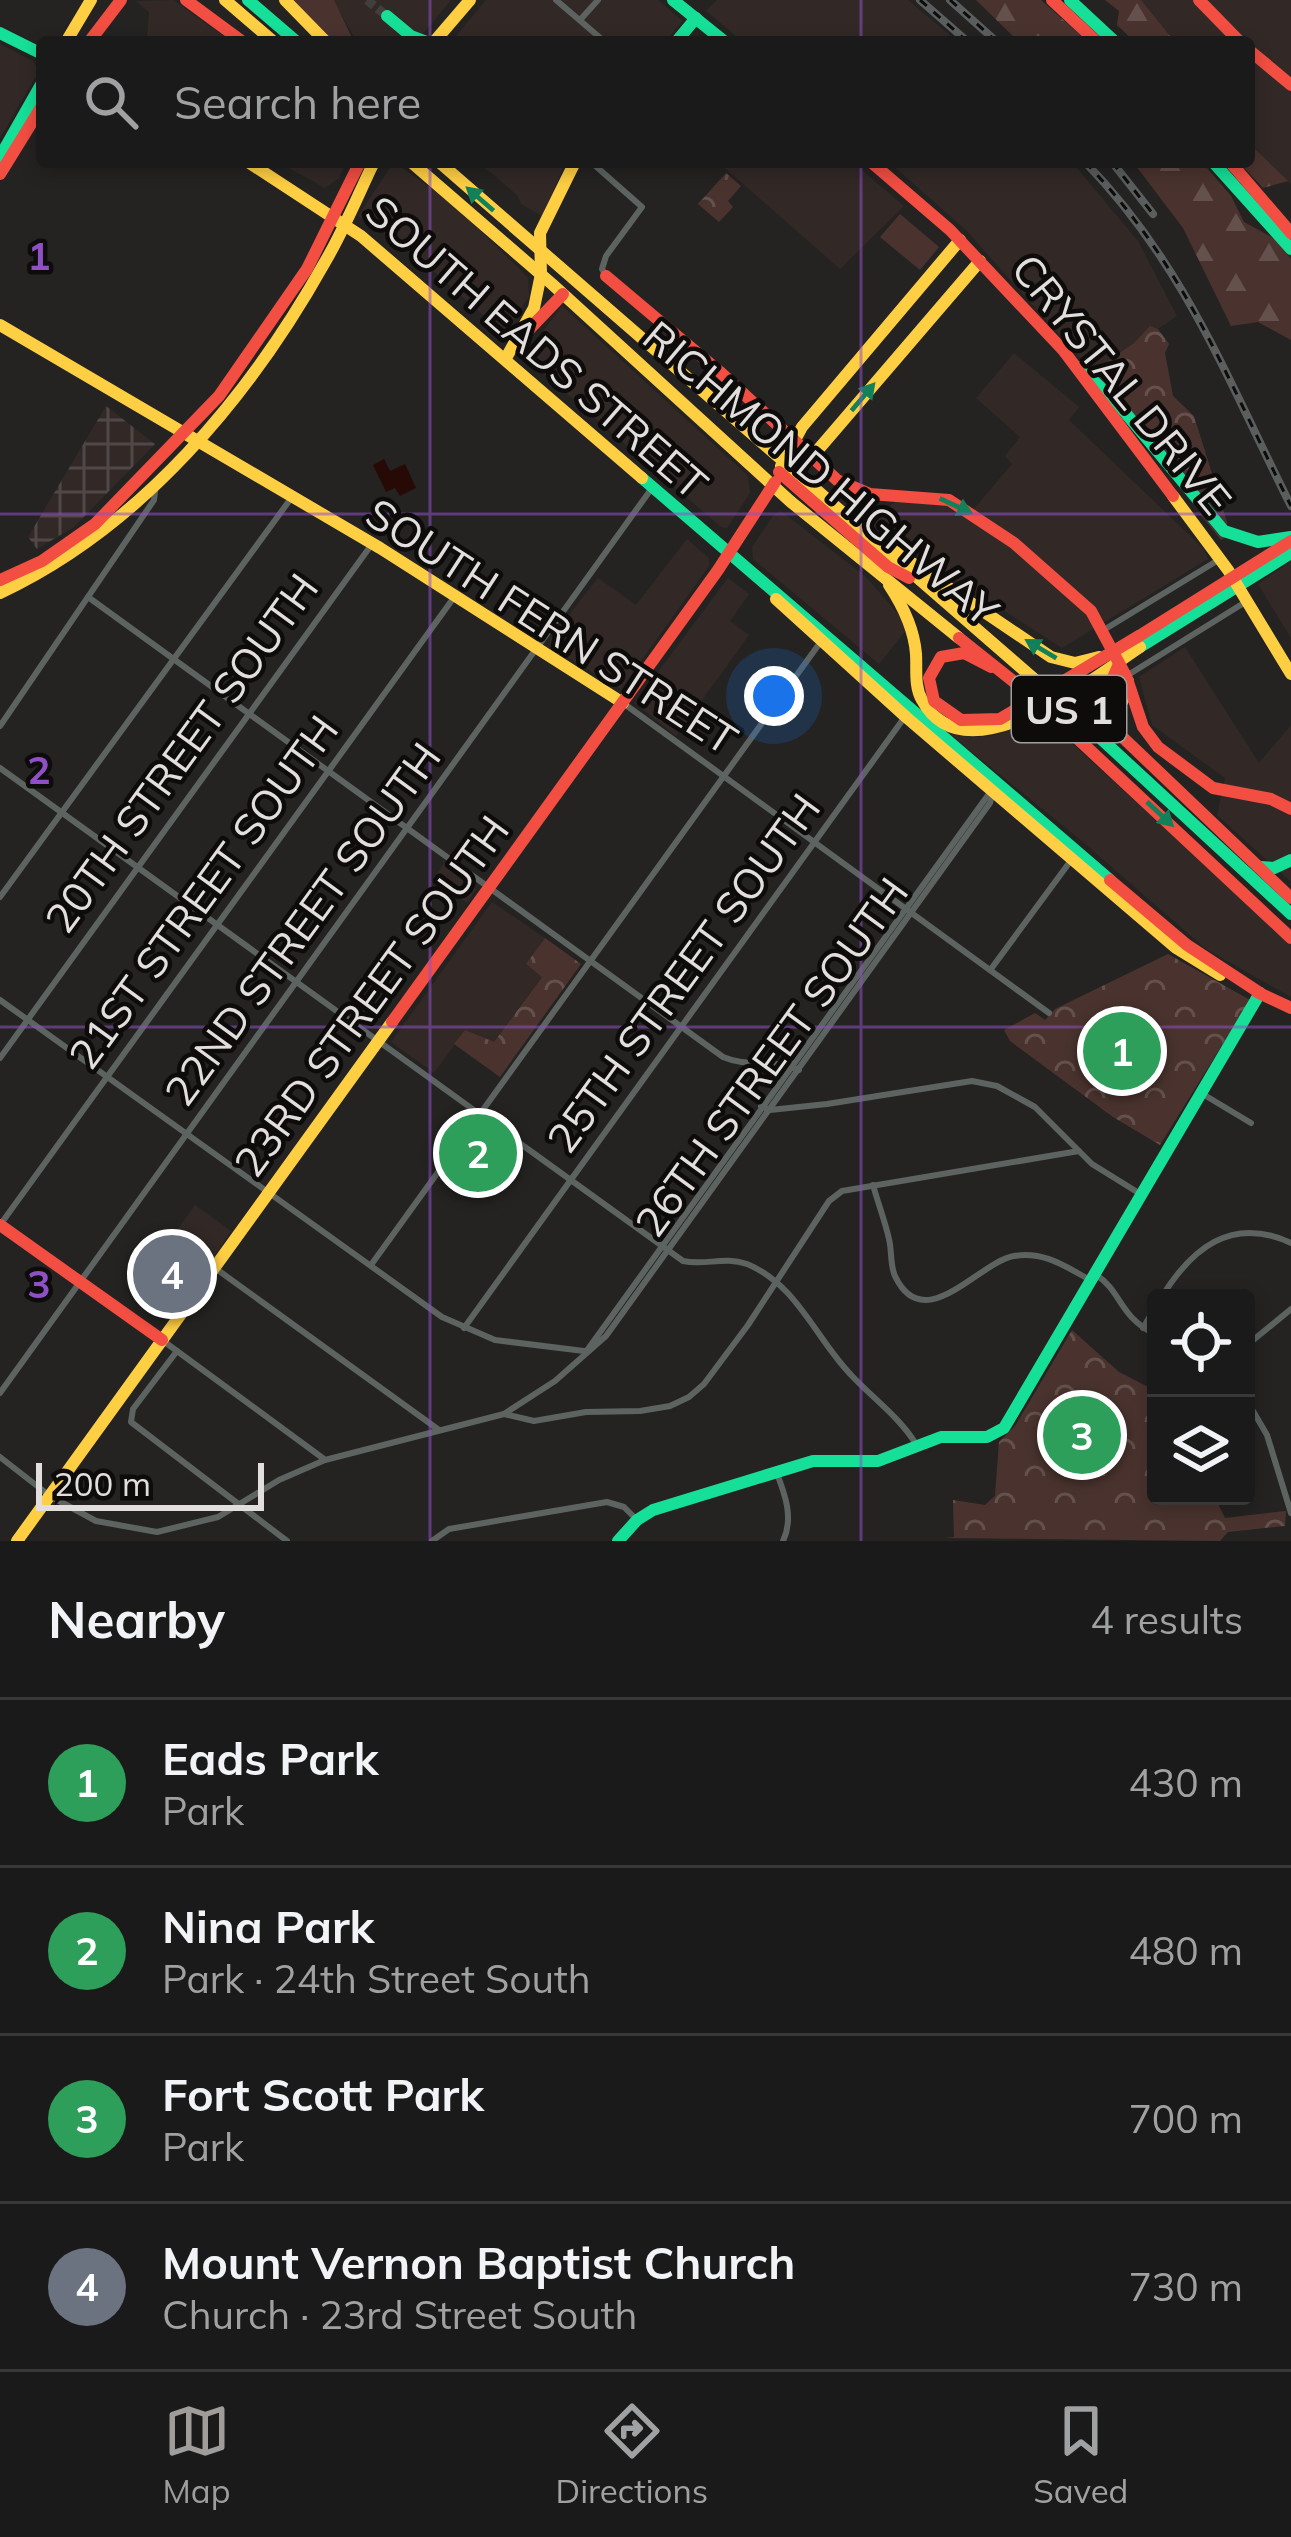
<!DOCTYPE html>
<meta charset="utf-8">
<style>
body{margin:0;font-family:Mulish,sans-serif;background:#282727;color:#f1f3f6}
.controls{position:absolute;right:36px;bottom:36px;display:grid;overflow:hidden;border-radius:12px;box-shadow:0 6px 18px #0003}
.controls button{width:108px;height:108px;display:grid;place-items:center;padding:0;border:0;border-bottom:3px solid #393839;background:#1b1a1a;color:#f1f3f6;font:60px sans-serif}
.scale{position:absolute;left:36px;bottom:30px;width:228px;box-sizing:border-box;padding-left:12px;border:6px solid #e1dedd;border-top:0;font-size:33px;line-height:42px;white-space:nowrap;color:#e1dedd;-webkit-text-stroke:9px #0d0c0b;paint-order:stroke}
.you{position:absolute;left:774px;top:696px;width:42px;height:42px;margin:-30px;border:9px solid #fff;border-radius:50%;background:#1a73e8;box-shadow:0 0 0 18px #1a73e833}
.badge{display:grid;place-items:center;width:78px;height:78px;border-radius:50%;background:#9f9d9c;color:#fff;font-size:39px;font-weight:700}
.pin{position:absolute;translate:-50% -50%;border:6px solid #fff;box-shadow:0 3px 12px #0006}
.list{margin:0;padding:0;list-style:none}
h2{display:flex;justify-content:space-between;align-items:center;height:156px;margin:0;padding:0 48px;font-size:51px}
h2 small{font-size:39px;font-weight:400;color:#a0a1a2}
.list li{display:grid;grid-template-columns:78px 1fr auto;gap:36px;align-items:center;box-sizing:border-box;height:168px;padding:0 48px;border-top:3px solid #393839}
.list b{display:block;font-size:45px;white-space:nowrap}
.list p{margin:0;font-size:39px;white-space:nowrap;color:#a0a1a2}
.list em{font-size:39px;font-style:normal;color:#a0a1a2}
.icon{flex:none;width:66px;height:66px;fill:none;stroke:currentColor;stroke-width:2;stroke-linecap:round;stroke-linejoin:round}
.map{position:relative;flex:none;width:1291px;height:1541px;overflow:hidden}
.search{position:absolute;background:#1b1a1a;box-shadow:0 6px 18px #0003;left:36px;right:36px;top:36px;height:132px;display:flex;align-items:center;gap:30px;box-sizing:border-box;padding:0 42px;border-radius:12px;color:#a0a1a2;font-size:45px}
.sheet{height:828px;background:#1b1a1a}
nav{display:flex;justify-content:space-around;align-items:center;box-sizing:border-box;height:168px;border-top:3px solid #393839;background:#1b1a1a;font-size:33px;color:#a0a1a2}
nav a{display:grid;justify-items:center;gap:6px}
nav .on{color:#9f9d9c}
.map>svg:first-child{display:block}
</style>
<div class="map">
<svg width="1291" height="1541" viewBox="0 0 1291 1541">
<defs>
<pattern id="industrial-grid" width="8" height="8" patternUnits="userSpaceOnUse" patternTransform="scale(3)"><rect width="8" height="8" fill="#322927"/><path d="M0 4h8M4 0v8" fill="none" stroke="#4f4846"/></pattern>
<pattern id="forest-firs" width="22" height="20" patternUnits="userSpaceOnUse" patternTransform="scale(3)"><rect width="22" height="20" fill="#4a332e"/><path d="M5 1l3.5 6h-7zM16 11l3.5 6h-7z" fill="#64504c"/></pattern>
<pattern id="park-crowns" width="20" height="18" patternUnits="userSpaceOnUse" patternTransform="scale(3)"><rect width="20" height="18" fill="#4a332e"/><path d="M2 6a3 3 0 1 1 6 0M12 15a3 3 0 1 1 6 0" fill="none" stroke="#64504c"/></pattern>
</defs>
<rect width="100%" height="100%" fill="#242322"/>
<!-- built -->
<g fill="#322927">
<polygon points="174,0 191,13 232,42 152,42 147,36 149,12 136,1"/>
<polygon points="333,0 451,0 416,42 357,42"/>
<polygon points="486,0 658,0 683,21 665,42 451,42"/>
<polygon points="717,0 908,0 958,42 743,42 706,11"/>
<polygon points="1141,0 1291,0 1291,184 1249,143 1249,42 1175,42"/>
<polygon points="0,44 33,61 39,71 0,138"/>
<polygon points="278,162 346,162 339,178 325,188"/>
<polygon points="394,162 455,205 528,278 529,297 506,329 493,324 414,254 358,216"/>
<polygon points="478,162 566,162 542,216 521,204 517,195"/>
<polygon points="718,162 852,162 904,206 840,269"/>
<polygon points="889,162 1072,162 1138,241 1177,316 1158,329 1150,326 1134,343 1092,372 967,231"/>
<polygon points="562,306 748,476 750,493 727,528 721,527 524,357"/>
<polygon points="1014,353 1079,407 1069,420 1203,548 1208,559 1062,648 866,522 901,498 925,498 973,510 1012,464 1005,456 1020,437 976,398"/>
<polygon points="781,511 866,577 905,622 908,628 879,664 753,559 752,547 773,516"/>
<polygon points="687,539 709,558 709,566 621,689 550,647 550,639 598,578 636,605"/>
<polygon points="1291,561 1291,638 1258,584"/>
<polygon points="728,578 749,594 730,621 749,635 676,736 635,703"/>
<polygon points="1185,647 1259,763 1291,725 1291,882 1217,815 1225,778 1152,725 1139,677"/>
<polygon points="1041,715 1291,944 1291,997 1206,949 1083,842 945,730 970,737 991,736 1025,725"/>
<polygon points="446,861 476,889 467,903 433,878"/>
<polygon points="492,902 545,938 526,964 542,976 493,1043 465,1030 434,1073 391,1042"/>
<polygon points="195,1205 231,1231 207,1267 169,1241"/>
</g>
<!-- industrial -->
<polygon fill="url(#industrial-grid)" points="106,406 155,444 74,527 37,549 28,537"/>
<!-- grass -->
<g fill="#4a332e">
<polygon points="290,0 334,0 354,42 332,42"/>
<polygon points="900,214 939,247 920,270 880,237"/>
</g>
<!-- forest -->
<g fill="url(#forest-firs)">
<polygon points="976,0 1041,0 1088,42 1019,42"/>
<polygon points="1105,0 1141,0 1175,42 1158,39 1135,42 1117,25 1119,11"/>
<polygon points="1249,143 1288,181 1263,188 1239,162 1249,162"/>
<polygon points="1133,162 1202,162 1231,196 1244,222 1277,240 1291,259 1291,340 1258,322 1231,326 1183,228"/>
</g>
<!-- park -->
<g fill="url(#park-crowns)">
<polygon points="726,173 741,186 728,201 733,207 719,222 698,204"/>
<polygon points="1150,326 1158,329 1169,344 1165,353 1173,396 1194,416 1227,522 1226,537 1221,540 1200,514 1208,506 1148,428 1092,372 1134,343"/>
<polygon points="545,938 581,964 500,1077 454,1044 465,1030 494,1042 542,977 526,964"/>
<polygon points="1168,954 1250,1000 1160,1145 1113,1117 1010,1041 1004,1030 1035,1013 1045,1020 1055,1009"/>
<polygon points="482,1122 507,1139 474,1185 450,1166"/>
<polygon points="1072,1330 1119,1372 1156,1391 1156,1496 1214,1496 1225,1518 1286,1511 1285,1526 1228,1532 1220,1541 945,1538 954,1537 953,1500 985,1505 995,1496 999,1442 1015,1426"/>
</g>
<!-- water -->
<polygon fill="#270905" points="384,459 390,471 405,464 416,488 400,496 395,488 386,492 373,465"/>
<g fill="none" stroke-linecap="round" stroke-linejoin="round">
<!-- secondary-tunnel -->
<polyline stroke="#403f3e" stroke-width="9" stroke-dasharray="9 4.5" stroke-linecap="butt" points="367,0 387,16"/>
<!-- street -->
<g stroke="#5c6361" stroke-width="6">
<polyline points="556,0 605,42"/>
<polyline points="580,20 598,0"/>
<polyline points="591,162 642,207 606,256 602,269 606,276"/>
<path d="M88,597L723,1057C748,1068 774,1058 799,1070"/>
<polyline points="1102,631 1220,559"/>
<polyline points="1128,675 1247,601"/>
<polyline points="623,703 1049,1013"/>
<polyline points="0,726 154,500 156,484"/>
<path d="M0,768L683,1261C705,1266 724,1256 747,1264C798,1285 816,1340 853,1377C875,1400 899,1417 916,1444"/>
<polyline points="0,897 292,497"/>
<polyline points="991,969 1072,859"/>
<polyline points="0,1000 442,1317 495,1340 584,1351"/>
<polyline points="0,1058 372,544"/>
<polyline points="1201,1093 1251,1123"/>
<polyline points="761,1106 770,1110 827,1104 972,1081 997,1086 1035,1107 1092,1164 1142,1195"/>
<path d="M873,1185C878,1203 885,1221 889,1239C892,1251 890,1265 895,1276C924,1338 980,1261 1014,1256C1045,1251 1066,1267 1092,1281"/>
<polyline points="0,1225 455,596"/>
<polyline points="371,1265 822,640"/>
<polyline points="215,1268 439,1430"/>
<path d="M1095,1274C1123,1292 1117,1315 1156,1335"/>
<path d="M1161,1298C1191,1249 1231,1215 1291,1243"/>
<polyline points="464,1328 904,718"/>
<polyline points="1143,1328 1156,1306"/>
<polyline points="162,1340 324,1459"/>
<polyline points="1246,1346 1291,1309"/>
<polyline points="588,1349 991,791"/>
<polyline points="177,1351 133,1409 131,1422 287,1541"/>
<polyline points="0,1393 652,488"/>
<polyline points="1246,1399 1267,1435 1291,1513"/>
<polyline points="504,1414 534,1421 586,1412 640,1411 670,1406 689,1397 704,1384 748,1325 829,1201 842,1191 1079,1151"/>
<polyline points="0,1457 50,1496 96,1521 157,1532 218,1517 279,1480 325,1460 504,1414 555,1381 606,1336 990,803 993,790"/>
<path d="M776,1471C785,1494 794,1518 783,1541"/>
<polyline points="432,1541 449,1529 607,1502 624,1507 637,1520"/>
</g>
<!-- fast -->
<g stroke="#16e098" stroke-width="12">
<polyline points="248,0 297,42"/>
<polyline points="673,0 725,42"/>
<polyline points="1070,0 1115,42"/>
<polyline points="387,16 411,36 427,42"/>
<polyline points="0,33 42,54"/>
<polyline points="676,42 696,18"/>
<polyline points="0,157 42,83"/>
<polyline points="1213,162 1291,249"/>
<polyline points="1079,367 1118,404 1224,531 1258,542 1291,537"/>
<polyline points="642,478 1110,880"/>
<polyline points="1140,647 1291,553"/>
<polyline points="1071,711 1291,914"/>
<polyline points="1261,867 1274,868 1291,860"/>
<polyline points="618,1541 637,1520 653,1510 813,1461 878,1461 941,1437 987,1437 1004,1428 1260,993"/>
</g>
<!-- slow -->
<g stroke="#ffcf43" stroke-width="12">
<polyline points="225,0 274,42"/>
<polyline points="285,0 326,42"/>
<polyline points="66,42 91,0"/>
<polyline points="434,42 470,0"/>
<polyline points="248,162 361,236 642,478"/>
<polyline points="411,162 552,284 791,502 959,638"/>
<polyline points="439,162 1071,711"/>
<polyline points="0,325 380,548 623,703"/>
<polyline points="506,358 534,308 541,274 540,233 575,162"/>
<polyline points="781,466 802,427 960,240"/>
<polyline points="788,476 805,465 980,261"/>
<polyline points="1173,496 1228,570 1291,674"/>
<polyline points="884,544 1051,657 1075,663 1099,657"/>
<path d="M889,585C903,606 914,628 916,654C917,669 914,686 922,700C966,780 1092,679 1140,647"/>
<path d="M0,593C141,527 250,396 325,262C344,230 358,195 374,162"/>
<polyline points="776,599 906,717 1176,948 1220,975"/>
<path d="M1080,717C1109,722 1125,710 1128,681"/>
<polyline points="17,1541 392,1022"/>
</g>
<!-- jam -->
<g stroke="#f24e42" stroke-width="12">
<polyline points="186,0 243,42"/>
<polyline points="1052,0 1097,42"/>
<polyline points="1199,0 1240,42"/>
<polyline points="89,42 121,0"/>
<polyline points="1249,50 1291,85"/>
<polyline points="871,162 950,230 1063,350 1173,496"/>
<polyline points="1230,162 1291,233"/>
<polyline points="0,174 42,106"/>
<polyline points="606,276 720,372 837,480 870,494 949,500 1014,543 1091,611 1126,676 1143,727 1158,747 1213,788 1271,799 1291,809"/>
<polyline points="519,340 563,294"/>
<polyline points="779,472 888,567 909,578"/>
<polyline points="0,580 42,561 95,524 219,396 307,269 360,162"/>
<polyline points="1139,636 1291,541"/>
<polyline points="959,638 1033,697 1291,938"/>
<polyline points="1119,664 1105,696 1115,730 1291,898"/>
<polyline points="991,667 964,653 941,657 929,678 934,701 961,720 1000,719 1139,636"/>
<polyline points="1110,880 1187,945 1260,993"/>
<polyline points="1257,992 1291,1008"/>
<polyline points="392,1022 718,570 775,482"/>
<polyline points="0,1225 162,1340"/>
</g>
<!-- rail casing -->
<g stroke="#5b5e5e" stroke-width="8">
<g id="rail">
<polyline points="920,0 968,42"/>
<polyline points="950,0 997,42"/>
<path d="M1085,162C1185,265 1228,381 1291,506"/>
<polyline points="1112,162 1153,214"/>
</g>
</g>
<!-- rail -->
<use href="#rail" stroke="#0d0c0b" stroke-width="3" stroke-dasharray="9" stroke-linecap="butt"/>
</g>
<!-- one-way arrows -->
<defs><path id="oneway-solid" d="M-6-.8H1V-3.2L6.5 0L1 3.2V.8H-6Z" transform="scale(3)"/></defs>
<g fill="#128159">
<use href="#oneway-solid" transform="translate(480 199) rotate(-139)"/>
<use href="#oneway-solid" transform="translate(863 397) rotate(-50)"/>
<use href="#oneway-solid" transform="translate(956 506) rotate(25)"/>
<use href="#oneway-solid" transform="translate(1041 649) rotate(-149)"/>
<use href="#oneway-solid" transform="translate(1160 814) rotate(43)"/>
</g>
<!-- grid -->
<path fill="none" stroke="#8f50c5" stroke-width="3" stroke-opacity="0.55" d="M430,0V42M861,0V42M430,162V1541M861,162V1541M0,514H1291M0,1027H1291"/>
<g text-anchor="middle" dominant-baseline="central" stroke-width="9" stroke-linejoin="round" paint-order="stroke">
<!-- shield labels -->
<rect fill="#0d0c0b" stroke="#a19f9e" stroke-width="3" x="1012" y="676" width="114" height="66" rx="9"/>
<g font-size="39" font-weight="bold" fill="#e1dedd">
<text x="1069" y="709">US 1</text>
</g>
<!-- street labels -->
<g font-size="42" fill="#e1dedd" stroke="#0d0c0b">
<text transform="translate(537 347) rotate(41)">SOUTH EADS STREET</text>
<text transform="translate(1122 384) rotate(51)">CRYSTAL DRIVE</text>
<text transform="translate(821 473) rotate(40)">RICHMOND HIGHWAY</text>
<text transform="translate(552 626) rotate(33)">SOUTH FERN STREET</text>
<text transform="translate(181 753) rotate(-54)">20TH STREET SOUTH</text>
<text transform="translate(203 892) rotate(-54)">21ST STREET SOUTH</text>
<text transform="translate(302 924) rotate(-54)">22ND STREET SOUTH</text>
<text transform="translate(683 973) rotate(-54)">25TH STREET SOUTH</text>
<text transform="translate(371 996) rotate(-54)">23RD STREET SOUTH</text>
<text transform="translate(771 1057) rotate(-54)">26TH STREET SOUTH</text>
</g>
</g>
<g font-size="39" text-anchor="middle" font-weight="bold" fill="#8f50c5" stroke="#0d0c0b" stroke-width="9" stroke-linejoin="round" paint-order="stroke">
<text x="39" y="270">1</text>
<text x="39" y="784">2</text>
<text x="39" y="1298">3</text>
</g>
</svg>
<div class="controls">
<button><svg class="icon" aria-label="locate" viewBox="0 0 24 24"><circle cx="12" cy="12" r="6"/><path d="M12 2v4M12 18v4M2 12h4M18 12h4"/></svg></button>
<button><svg class="icon" aria-label="layers" viewBox="0 0 24 24"><path d="M12 4l9 5-9 5-9-5zM3 14l9 5 9-5"/></svg></button>
</div>
<div class="scale">200 m</div>
<div class="you"></div>
<div class="pin badge" style="left:1122px;top:1051px;background:#2e9e5b">1</div>
<div class="pin badge" style="left:478px;top:1153px;background:#2e9e5b">2</div>
<div class="pin badge" style="left:1082px;top:1435px;background:#2e9e5b">3</div>
<div class="pin badge" style="left:172px;top:1274px;background:#6b7280">4</div>
<div class="search"><svg class="icon" aria-label="search" viewBox="0 0 24 24"><circle cx="10" cy="10" r="6"/><path d="M15 15l6 6"/></svg>Search here</div>
</div>
<section class="sheet">
<h2>Nearby<small>4 results</small></h2>
<ul class="list">
<li><span class="badge" style="background:#2e9e5b">1</span><div><b>Eads Park</b><p>Park</p></div><em>430 m</em></li>
<li><span class="badge" style="background:#2e9e5b">2</span><div><b>Nina Park</b><p>Park · 24th Street South</p></div><em>480 m</em></li>
<li><span class="badge" style="background:#2e9e5b">3</span><div><b>Fort Scott Park</b><p>Park</p></div><em>700 m</em></li>
<li><span class="badge" style="background:#6b7280">4</span><div><b>Mount Vernon Baptist Church</b><p>Church · 23rd Street South</p></div><em>730 m</em></li>
</ul>
</section>
<nav>
<a class="on"><svg class="icon" aria-label="map" viewBox="0 0 24 24"><path d="M3 6l6-2 6 2 6-2v14l-6 2-6-2-6 2zM9 4v14M15 6v14"/></svg>Map</a>
<a><svg class="icon" aria-label="directions" viewBox="0 0 24 24"><path d="M12 3l9 9-9 9-9-9zM9 14v-3h6M13 9l2 2-2 2"/></svg>Directions</a>
<a><svg class="icon" aria-label="saved" viewBox="0 0 24 24"><path d="M7 4h10v16l-5-4-5 4z"/></svg>Saved</a>
</nav>
